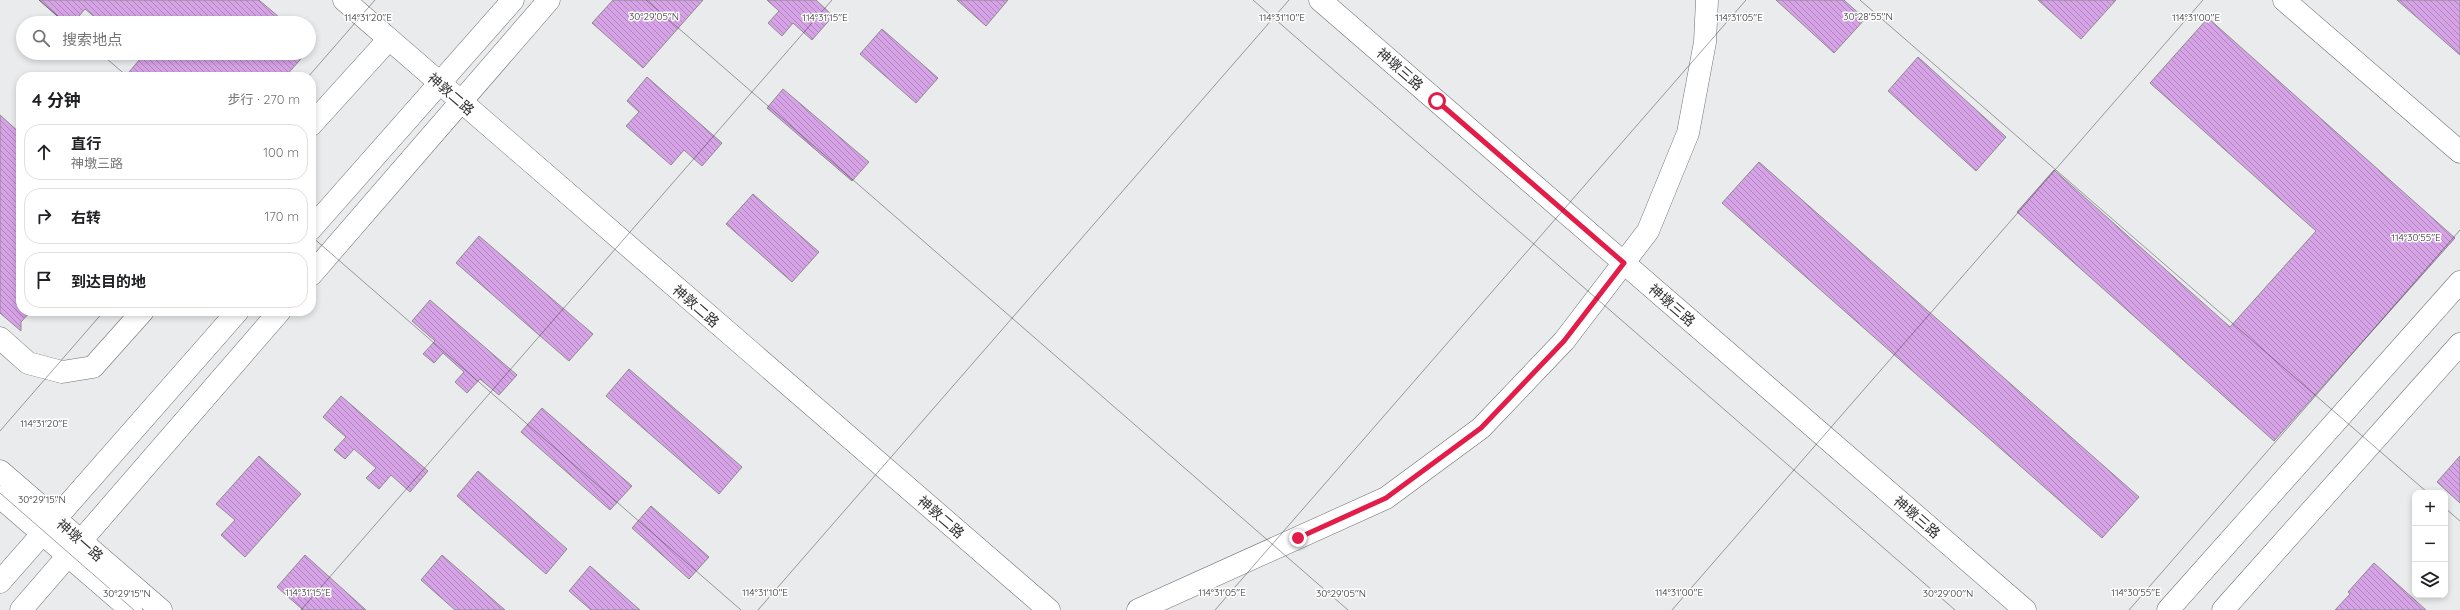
<!DOCTYPE html>
<html lang="zh">
<meta charset="utf-8">
<style>
body{margin:0;font-family:Quicksand,"Noto Sans SC",sans-serif;background:#f6f6f6;color:#202124}
.controls{position:absolute;right:12px;bottom:12px;display:grid;overflow:hidden;border-radius:8px;box-shadow:0 2px 6px #0003}
.controls button{width:36px;height:36px;display:grid;place-items:center;padding:0;border:0;border-bottom:1px solid #e0e0e0;background:#fff;color:#202124;font:20px sans-serif}
.stop{position:absolute;width:12px;height:12px;margin:-9px;border:3px solid #e11d48;border-radius:50%;background:#fff}
.stop.end{background:#e11d48;border-color:#fff;box-shadow:0 1px 4px #0008}
.list{margin:0;padding:0;list-style:none}
h2{display:flex;justify-content:space-between;align-items:center;height:52px;margin:0;padding:0 16px;font-size:17px}
h2 small{font-size:13px;font-weight:400;color:#757577}
.list li{display:grid;grid-template-columns:26px 1fr auto;gap:12px;align-items:center;box-sizing:border-box;height:56px;margin:0 8px 8px;padding:0 8px;border:1px solid #e0e0e0;border-radius:16px}
.list b{display:block;font-size:15px;white-space:nowrap}
.list p{margin:0;font-size:13px;white-space:nowrap;color:#757577}
.list em{font-size:13px;font-style:normal;color:#757577}
.icon{flex:none;width:22px;height:22px;fill:none;stroke:currentColor;stroke-width:2;stroke-linecap:round;stroke-linejoin:round}
.map{position:relative;flex:none;width:2460px;height:610px;overflow:hidden}
.search{position:absolute;background:#fff;box-shadow:0 2px 6px #0003;left:16px;top:16px;width:300px;height:44px;display:flex;align-items:center;gap:10px;box-sizing:border-box;padding:0 14px;border-radius:22px;color:#757577;font-size:15px}
.panel{position:absolute;background:#fff;box-shadow:0 2px 6px #0003;left:16px;top:72px;width:300px;height:244px;border-radius:16px}
.map>svg:first-child{display:block}
</style>
<div class="map">
<svg width="2460" height="610" viewBox="0 0 2460 610">
<defs>
<pattern id="building-back-hatch" width="6" height="6" patternUnits="userSpaceOnUse"><rect width="6" height="6" fill="#d7a3e7"/><path d="M-1 5l2 2M0 0l6 6M5-1l2 2" fill="none" stroke="#af85bc"/></pattern>
</defs>
<rect width="100%" height="100%" fill="#eaebed"/>
<!-- building -->
<g fill="url(#building-back-hatch)" stroke="#8e8c8e">
<polygon points="39,0 259,0 286,23 102,23 85,9 73,23 65,23"/>
<polygon points="613,0 703,0 643,68 592,23"/>
<polygon points="767,0 816,0 833,16 812,40 793,23 782,36 768,23 779,11"/>
<polygon points="957,0 1008,0 986,26"/>
<polygon points="1776,0 1844,0 1865,19 1834,53"/>
<polygon points="2038,0 2116,0 2081,39"/>
<polygon points="2397,0 2460,0 2460,55"/>
<polygon points="2208,18 2455,238 2274,441 2017,212 2054,170 2230,327 2316,231 2150,83"/>
<polygon points="882,29 938,78 916,103 860,54"/>
<polygon points="145,53 306,53 285,77 125,77"/>
<polygon points="1918,57 2006,137 1976,171 1888,91"/>
<polygon points="647,77 722,143 702,166 684,150 671,165 626,126 639,112 627,101"/>
<polygon points="783,89 869,162 852,181 767,108"/>
<polygon points="0,115 21,134 21,311 31,311 21,322 21,331 0,313"/>
<polygon points="1759,162 2139,497 2102,538 1722,203"/>
<polygon points="753,194 819,252 792,282 726,224"/>
<polygon points="479,236 593,334 569,361 456,263"/>
<polygon points="430,300 517,375 499,395 480,379 467,393 455,382 464,372 443,353 434,363 423,354 435,341 412,321"/>
<polygon points="629,369 742,467 719,494 606,396"/>
<polygon points="341,396 428,471 410,492 391,475 379,489 366,478 376,468 354,449 345,459 334,450 346,437 323,417"/>
<polygon points="542,408 632,486 610,510 521,432"/>
<polygon points="259,456 301,494 245,557 221,535 235,520 216,504"/>
<polygon points="2460,456 2460,503 2437,482"/>
<polygon points="478,471 567,549 546,574 457,496"/>
<polygon points="651,506 709,557 689,579 632,528"/>
<polygon points="305,555 366,610 303,610 277,587"/>
<polygon points="442,555 505,610 455,610 421,580"/>
<polygon points="2374,563 2426,610 2335,610 2350,594 2348,592"/>
<polygon points="590,566 640,610 591,610 569,591"/>
</g>
<g fill="none" stroke-linecap="round" stroke-linejoin="round">
<!-- minor casing -->
<g stroke="#6d6f71" stroke-width="23">
<g id="minor">
<polyline points="344,0 1049,610"/>
<polyline points="1320,0 2025,610"/>
<polyline points="2284,0 2460,152"/>
<polyline points="311,125 389,39"/>
<polyline points="311,229 513,0"/>
<polyline points="311,275 549,0"/>
<polyline points="0,338 28,363 62,372 93,367 143,311"/>
<polyline points="0,582 238,311"/>
<polyline points="21,610 280,311"/>
<polyline points="1138,610 1386,498 1481,428 1564,341 1648,231 1688,133 1705,42 1707,0"/>
<polyline points="2168,610 2460,282"/>
<polyline points="2223,610 2460,344"/>
</g>
</g>
<!-- major casing -->
<g stroke="#6d6f71" stroke-width="23">
<g id="major">
<polyline points="0,471 161,610"/>
<polyline points="0,497 131,610"/>
</g>
</g>
<!-- minor -->
<use href="#minor" stroke="#fff" stroke-width="22"/>
<!-- major -->
<use href="#major" stroke="#fff" stroke-width="22"/>
</g>
<g fill="none" stroke-linecap="round" stroke-linejoin="round">
<!-- route -->
<polyline stroke="#e11d48" stroke-width="5" points="1298,538 1386,498 1481,428 1564,341 1624,263 1437,101"/>
</g>
<!-- ticks -->
<path fill="none" stroke="#313132" stroke-width="1" stroke-opacity="0.45" d="M39,0L66,23M646,0L1348,610M1253,0L1955,610M1860,0L2428,493M100,53L128,77M308,77L375,0M311,236L741,610M0,431L104,311M0,493L134,610M2445,508L2460,521M301,610L832,0M758,610L1289,0M1215,610L1746,0M1672,610L2203,0M2129,610L2460,230"/>
<g text-anchor="middle" dominant-baseline="central" stroke-width="3" stroke-linejoin="round" paint-order="stroke">
<!-- street labels -->
<g font-size="14" fill="#313132" stroke="#fff">
<text transform="translate(1400 69) rotate(41)">神墩三路</text>
<text transform="translate(451 94) rotate(41)">神敦二路</text>
<text transform="translate(1672 305) rotate(41)">神墩三路</text>
<text transform="translate(696 306) rotate(41)">神敦二路</text>
<text transform="translate(941 517) rotate(41)">神敦二路</text>
<text transform="translate(1917 517) rotate(41)">神墩三路</text>
<text transform="translate(80 540) rotate(41)">神墩一路</text>
</g>
</g>
<g font-size="10" text-anchor="middle" fill="#313132" stroke="#fff" stroke-width="3" stroke-linejoin="round" paint-order="stroke">
<text x="654" y="20">30°29'05"N</text>
<text x="1868" y="20">30°28'55"N</text>
<text x="2196" y="21">114°31'00"E</text>
<text x="368" y="21">114°31'20"E</text>
<text x="825" y="21">114°31'15"E</text>
<text x="1282" y="21">114°31'10"E</text>
<text x="1739" y="21">114°31'05"E</text>
<text x="2416" y="241">114°30'55"E</text>
<text x="44" y="427">114°31'20"E</text>
<text x="42" y="503">30°29'15"N</text>
<text x="308" y="596">114°31'15"E</text>
<text x="765" y="596">114°31'10"E</text>
<text x="1222" y="596">114°31'05"E</text>
<text x="1679" y="596">114°31'00"E</text>
<text x="2136" y="596">114°30'55"E</text>
<text x="127" y="597">30°29'15"N</text>
<text x="1341" y="597">30°29'05"N</text>
<text x="1948" y="597">30°29'00"N</text>
</g>
</svg>
<div class="controls">
<button>+</button>
<button>−</button>
<button><svg class="icon" aria-label="layers" viewBox="0 0 24 24"><path d="M12 4l9 5-9 5-9-5zM3 14l9 5 9-5"/></svg></button>
</div>
<div class="stop" style="left:1437px;top:101px"></div>
<div class="stop end" style="left:1298px;top:538px"></div>
<div class="search"><svg class="icon" aria-label="search" viewBox="0 0 24 24"><circle cx="10" cy="10" r="6"/><path d="M15 15l6 6"/></svg>搜索地点</div>
<section class="panel">
<h2>4 分钟<small>步行 · 270 m</small></h2>
<ul class="list">
<li><svg class="icon" aria-label="ahead" viewBox="0 0 24 24"><path d="M12 20V5M6 11l6-6 6 6"/></svg><div><b>直行</b><p>神墩三路</p></div><em>100 m</em></li>
<li><svg class="icon" aria-label="right" viewBox="0 0 24 24"><path d="M7 20v-9h11M14 6l5 5-5 5"/></svg><div><b>右转</b></div><em>170 m</em></li>
<li><svg class="icon" aria-label="arrive" viewBox="0 0 24 24"><path d="M6 21V4h12l-3 4 3 4H6"/></svg><div><b>到达目的地</b></div></li>
</ul>
</section>
</div>
